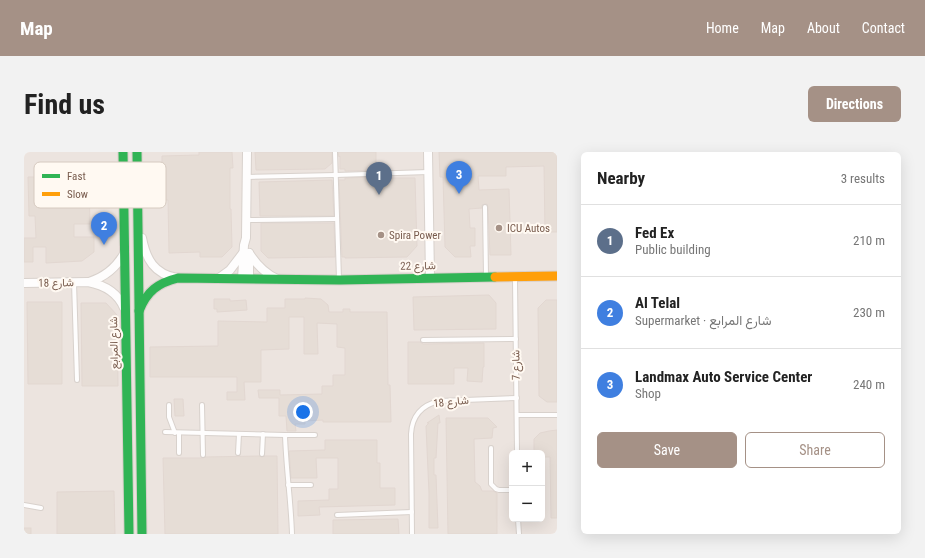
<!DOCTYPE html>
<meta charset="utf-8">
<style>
body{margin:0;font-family:"Roboto Condensed",Vazirmatn,sans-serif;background:#f2f2f2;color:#222}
.controls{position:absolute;right:12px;bottom:12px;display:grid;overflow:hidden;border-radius:6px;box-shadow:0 4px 16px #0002}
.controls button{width:36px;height:36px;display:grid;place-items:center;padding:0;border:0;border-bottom:1px solid #e0e0e0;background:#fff;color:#222;font:20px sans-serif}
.you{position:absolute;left:279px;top:260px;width:14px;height:14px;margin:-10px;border:3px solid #fff;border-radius:50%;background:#1a73e8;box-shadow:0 0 0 6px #1a73e833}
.badge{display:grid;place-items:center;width:26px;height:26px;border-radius:50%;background:#a59186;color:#fff;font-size:13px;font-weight:700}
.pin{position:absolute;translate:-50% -33px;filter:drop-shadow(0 1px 2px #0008)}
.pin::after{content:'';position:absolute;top:21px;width:14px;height:12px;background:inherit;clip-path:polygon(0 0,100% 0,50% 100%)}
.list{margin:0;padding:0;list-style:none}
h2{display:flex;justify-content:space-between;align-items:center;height:52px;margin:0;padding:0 16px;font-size:17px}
h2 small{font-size:13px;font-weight:400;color:#767676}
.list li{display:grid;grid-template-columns:26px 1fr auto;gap:12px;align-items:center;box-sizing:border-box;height:72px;padding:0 16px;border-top:1px solid #e0e0e0}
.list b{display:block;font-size:15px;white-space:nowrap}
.list p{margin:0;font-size:13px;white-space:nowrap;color:#767676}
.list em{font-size:13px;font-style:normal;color:#767676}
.actions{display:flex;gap:8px;padding:12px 16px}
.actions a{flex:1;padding:9px 0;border:1px solid #a59186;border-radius:6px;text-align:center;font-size:14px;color:#a59186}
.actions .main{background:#a59186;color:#fff}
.map{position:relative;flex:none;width:533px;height:382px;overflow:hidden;border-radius:6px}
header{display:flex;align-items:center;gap:24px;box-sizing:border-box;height:56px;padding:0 20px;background:#a59186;color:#fff}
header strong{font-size:19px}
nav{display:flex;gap:22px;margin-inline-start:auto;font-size:14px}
.intro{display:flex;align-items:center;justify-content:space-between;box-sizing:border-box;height:96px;padding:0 24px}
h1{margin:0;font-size:28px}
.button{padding:10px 18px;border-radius:6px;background:#a59186;color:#fff;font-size:14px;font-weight:700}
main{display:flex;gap:24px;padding:0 24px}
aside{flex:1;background:#fff;border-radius:6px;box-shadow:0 4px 16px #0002}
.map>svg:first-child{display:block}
</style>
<header>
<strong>Map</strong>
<nav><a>Home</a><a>Map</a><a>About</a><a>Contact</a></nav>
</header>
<div class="intro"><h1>Find us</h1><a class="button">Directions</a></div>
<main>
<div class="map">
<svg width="533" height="382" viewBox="0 0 533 382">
<rect width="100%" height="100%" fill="#f9f4ef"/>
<!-- industrial -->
<path fill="#ece4df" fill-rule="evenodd" d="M0,0H533V382H0ZM488,301H518V367H488Z"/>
<!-- building -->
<g fill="#e6ddd6" stroke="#e2d7d1">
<polygon points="175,0 208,0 209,16 206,16 206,57 207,57 208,95 198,105 176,105 176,100 145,101 144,48 138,48 138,4 175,3"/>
<polygon points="231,0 308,0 308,11 301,17 232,18"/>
<polygon points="314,0 352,0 352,18 321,19 321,17 316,17 316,4 315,5"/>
<polygon points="415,0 533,0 533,80 521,80 520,14 482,15 482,24 454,24 455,38 485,37 487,103 466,103 464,55 463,52 461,52 458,53 458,56 445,57 446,76 451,76 451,94 446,94 447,105 431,105 421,95 419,25 416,25"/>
<polygon points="58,18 59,34 65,34 66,72 50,72 50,85 70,85 70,100 58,109 22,111 22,95 9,95 9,110 0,110 0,86 12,86 11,64 5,64 4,25 20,25 20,19"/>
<polygon points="353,25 353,26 391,26 393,94 383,105 321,106 321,105 318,105 315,28 321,28 321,26"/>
<polygon points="308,28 310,64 236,64 235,30"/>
<polygon points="237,71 310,71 311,105 244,106 237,99"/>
<polygon points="465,143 472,151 472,177 390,178 389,145"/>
<polygon points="281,146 297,147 304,153 305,160 319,160 319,157 326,157 326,160 363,160 364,233 366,233 367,270 299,270 299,268 281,269 281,272 271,272 272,279 263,279 262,264 255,264 255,246 235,246 234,238 256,238 256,243 298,242 298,234 309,234 309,223 321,223 321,196 313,195 313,172 293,171 294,202 280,202 280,165 265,165 265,197 237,198 237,230 220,230 221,248 203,248 203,240 213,240 213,225 126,225 126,195 194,194 194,169 243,170 243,156 261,156 261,147 281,147"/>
<polygon points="190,147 206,147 206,149 222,148 223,158 193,160 193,157 190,157"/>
<polygon points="522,148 533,148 533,250 523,250 515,244 514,156"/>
<polygon points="3,150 38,150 38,232 4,232"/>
<polygon points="57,151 82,151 93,163 94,234 58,234"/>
<polygon points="384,190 396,190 399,192 460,191 460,215 459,215 458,230 443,229 444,216 430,216 430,232 384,232"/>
<polygon points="150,247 159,247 160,264 151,264"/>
<polygon points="415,263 416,271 414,271 412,306 410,306 410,323 412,323 414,376 405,376 405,341 402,274 405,271 403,271"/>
<polygon points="422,266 464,266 473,275 469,276 468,286 450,287 451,330 456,334 458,339 469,339 473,341 473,382 424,382"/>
<polygon points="533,278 533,366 527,366 526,305 518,305 518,301 510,301 510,287 516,281 525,279"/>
<polygon points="301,288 353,288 353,311 356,311 356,336 371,336 371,353 295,355 296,363 274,364 274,349 305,348 305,337 314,337 314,306 292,306 293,326 267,326 265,299 301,298"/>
<polygon points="235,304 238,305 241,304 253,304 254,382 141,382 139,306 179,306 181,305"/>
<polygon points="90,339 91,382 33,382 33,340"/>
<polygon points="374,367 375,382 309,382 309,368"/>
<rect x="0" y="376" width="7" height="6"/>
</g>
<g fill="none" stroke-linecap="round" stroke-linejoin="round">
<!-- lane casing -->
<g stroke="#d8d1cc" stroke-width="6">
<g id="lane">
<polyline points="311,0 315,127"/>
<polyline points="223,25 312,23 404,20"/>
<polyline points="461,55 462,124"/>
<polyline points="222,68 313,67"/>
<polyline points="491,127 493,301"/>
<polyline points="50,130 53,228"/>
<polyline points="399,188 492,187"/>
<polyline points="145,253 145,265 151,281"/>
<polyline points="178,253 179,303"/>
<polyline points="493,263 533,263"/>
<polyline points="141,280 261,283 291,283"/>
<polyline points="155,281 155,301"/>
<path d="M261,283C262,316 267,349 268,382"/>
<polyline points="467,296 467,332 472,337 475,338 488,338"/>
<polyline points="214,301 215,282"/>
<polyline points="238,302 239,282"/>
<polyline points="264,333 287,333"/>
<polyline points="0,353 17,356"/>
<polyline points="313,363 388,360"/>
<polyline points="494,367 495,382"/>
<path d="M388,382L387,282C388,264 398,253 415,249L493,246"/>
</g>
</g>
<!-- street casing -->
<g stroke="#d8d1cc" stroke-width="10">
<g id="street">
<polyline points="404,0 406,126"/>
<path d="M118,86C122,107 130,122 153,126"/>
<path d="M225,101C232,112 240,121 253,127"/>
<polyline points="225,101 225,127"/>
<polyline points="195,126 206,118 219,101"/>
<polyline points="218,127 220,93 222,86 223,0"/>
<path d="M65,130C81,125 93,115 101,100"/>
<path d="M0,131L64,130C80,133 94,141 100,156"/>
</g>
</g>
<!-- fast casing -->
<g stroke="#d9d0cb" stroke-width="11">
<g id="fast">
<polyline points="99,0 105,382"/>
<polyline points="113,0 118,382"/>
<path d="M115,159C123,139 134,131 154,126L316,128L471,125"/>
</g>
</g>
<!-- slow casing -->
<g stroke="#d9d0cb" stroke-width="11">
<polyline id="slow" points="471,125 533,124"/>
</g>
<!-- lane -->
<use href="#lane" stroke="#fefdfd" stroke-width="4"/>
<!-- street -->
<use href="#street" stroke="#fefdfd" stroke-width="8"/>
<!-- fast -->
<use href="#fast" stroke="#30b455" stroke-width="9"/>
<!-- slow -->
<use href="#slow" stroke="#ff9f0a" stroke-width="9"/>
</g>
<!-- markers -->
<g fill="#a59186" stroke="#fff9f2" stroke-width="1.5">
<circle cx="475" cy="76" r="4"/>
<circle cx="357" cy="83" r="4"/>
</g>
<g text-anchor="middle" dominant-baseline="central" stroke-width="4" stroke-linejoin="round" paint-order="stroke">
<!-- poi labels -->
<g font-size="11" fill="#785b4d" stroke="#fff9f2" text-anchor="start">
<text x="483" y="76">ICU Autos</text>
<text x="365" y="83">Spira Power</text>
</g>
<!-- street labels -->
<g font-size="11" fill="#785b4d" stroke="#fff9f2">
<text transform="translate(394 114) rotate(-1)">شارع 22</text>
<text transform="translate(32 131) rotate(-1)">شارع 18</text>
<text transform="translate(90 191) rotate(-91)">شارع المرابع</text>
<text transform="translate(492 213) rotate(-91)">شارع 7</text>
<text transform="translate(427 250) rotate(-6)">شارع 18</text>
</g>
</g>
<!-- legend -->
<rect x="10" y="10" width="132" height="46" rx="6" fill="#fff9f2" stroke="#d6cac0" stroke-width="1"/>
<rect x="18" y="22" width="18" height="4" fill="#30b455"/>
<rect x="18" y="40" width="18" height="4" fill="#ff9f0a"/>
<g font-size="11" fill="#785b4d">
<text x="43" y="28">Fast</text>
<text x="43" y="46">Slow</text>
</g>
</svg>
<div class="controls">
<button>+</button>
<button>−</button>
</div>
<div class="you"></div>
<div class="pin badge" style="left:355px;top:43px;background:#5c6f8a">1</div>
<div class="pin badge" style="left:80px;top:93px;background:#3f7fe0">2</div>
<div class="pin badge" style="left:435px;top:42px;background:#3f7fe0">3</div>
</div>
<aside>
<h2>Nearby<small>3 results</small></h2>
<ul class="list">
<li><span class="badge" style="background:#5c6f8a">1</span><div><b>Fed Ex</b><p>Public building</p></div><em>210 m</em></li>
<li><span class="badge" style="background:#3f7fe0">2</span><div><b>Al Telal</b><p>Supermarket · شارع المرابع</p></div><em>230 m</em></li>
<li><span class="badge" style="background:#3f7fe0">3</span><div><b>Landmax Auto Service Center</b><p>Shop</p></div><em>240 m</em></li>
</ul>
<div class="actions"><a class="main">Save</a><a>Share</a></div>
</aside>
</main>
